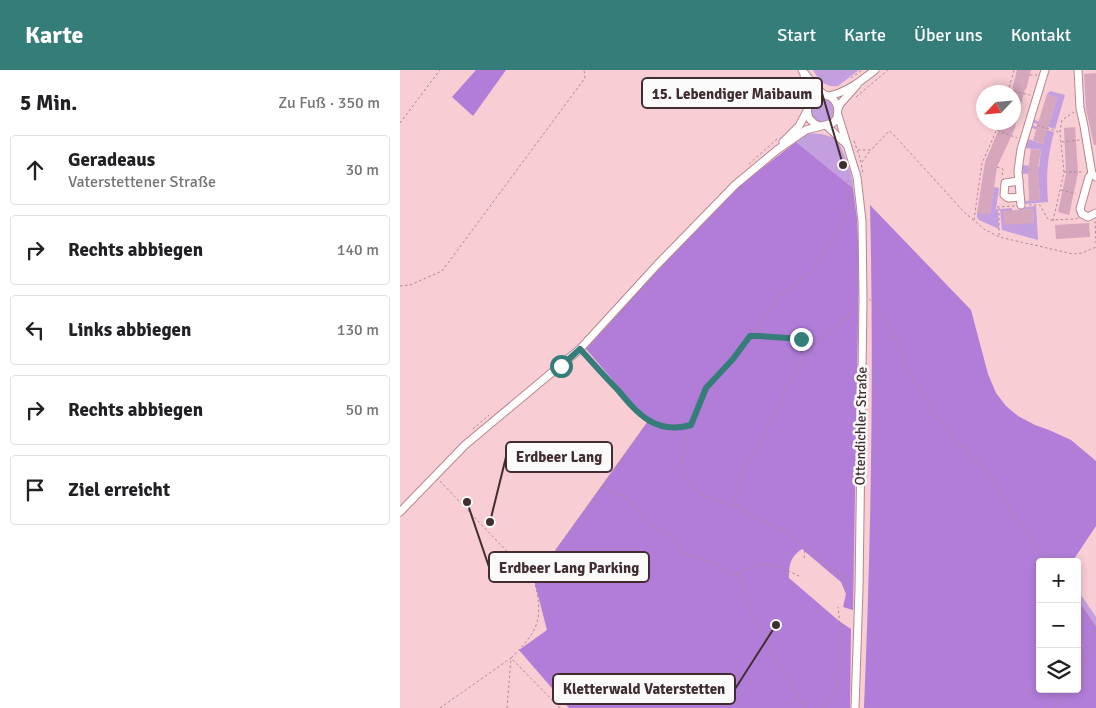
<!DOCTYPE html>
<html lang="de">
<meta charset="utf-8">
<style>
body{margin:0;font-family:Signika,sans-serif;background:#f2f2f2;color:#202124}
.controls{position:absolute;right:15px;bottom:15px;display:grid;overflow:hidden;border-radius:5px;box-shadow:0 2px 8px #0003}
.controls button{width:45px;height:45px;display:grid;place-items:center;padding:0;border:0;border-bottom:1px solid #e0e0e0;background:#fff;color:#202124;font:25px sans-serif}
.compass{position:absolute;left:576px;top:15px;width:45px;height:45px;border-radius:50%;background:#fff;box-shadow:0 2px 8px #0003;rotate:244deg}
.stop{position:absolute;width:15px;height:15px;margin:-11px;border:4px solid #357d78;border-radius:50%;background:#fff}
.stop.end{background:#357d78;border-color:#fff;box-shadow:0 1px 5px #0008}
.list{margin:0;padding:0;list-style:none}
h2{display:flex;justify-content:space-between;align-items:center;height:65px;margin:0;padding:0 20px;font-size:21px}
h2 small{font-size:16px;font-weight:400;color:#757577}
.list li{display:grid;grid-template-columns:32px 1fr auto;gap:15px;align-items:center;box-sizing:border-box;height:70px;margin:0 10px 10px;padding:0 10px;border:1px solid #e0e0e0;border-radius:5px}
.list b{display:block;font-size:19px;white-space:nowrap}
.list p{margin:0;font-size:16px;white-space:nowrap;color:#757577}
.list em{font-size:16px;font-style:normal;color:#757577}
.icon{flex:none;width:28px;height:28px;fill:none;stroke:currentColor;stroke-width:2;stroke-linecap:round;stroke-linejoin:round}
.map{position:relative;flex:none;width:696px;height:638px;overflow:hidden}
header{display:flex;align-items:center;gap:30px;box-sizing:border-box;height:70px;padding:0 25px;background:#357d78;color:#fff}
header strong{font-size:24px}
nav{display:flex;gap:28px;margin-inline-start:auto;font-size:18px}
main{display:flex}
aside{flex:1;background:#fff}
.map>svg:first-child{display:block}
</style>
<header>
<strong>Karte</strong>
<nav><a>Start</a><a>Karte</a><a>Über uns</a><a>Kontakt</a></nav>
</header>
<main>
<aside>
<h2>5 Min.<small>Zu Fuß · 350 m</small></h2>
<ul class="list">
<li><svg class="icon" aria-label="ahead" viewBox="0 0 24 24"><path d="M12 20V5M6 11l6-6 6 6"/></svg><div><b>Geradeaus</b><p>Vaterstettener Straße</p></div><em>30 m</em></li>
<li><svg class="icon" aria-label="right" viewBox="0 0 24 24"><path d="M7 20v-9h11M14 6l5 5-5 5"/></svg><div><b>Rechts abbiegen</b></div><em>140 m</em></li>
<li><svg class="icon" aria-label="left" viewBox="0 0 24 24"><path d="M17 20v-9H6M10 6l-5 5 5 5"/></svg><div><b>Links abbiegen</b></div><em>130 m</em></li>
<li><svg class="icon" aria-label="right" viewBox="0 0 24 24"><path d="M7 20v-9h11M14 6l5 5-5 5"/></svg><div><b>Rechts abbiegen</b></div><em>50 m</em></li>
<li><svg class="icon" aria-label="arrive" viewBox="0 0 24 24"><path d="M6 21V4h12l-3 4 3 4H6"/></svg><div><b>Ziel erreicht</b></div></li>
</ul>
</aside>
<div class="map">
<svg width="696" height="638" viewBox="0 0 696 638">
<rect width="100%" height="100%" fill="#f8cdd3"/>
<!-- green -->
<g fill="#c39fe0">
<path d="M413,0H459L438,16C425,18 419,10 413,0Z"/>
<polygon points="650,21 665,25 655,59 634,53 634,50 649,54 657,28 647,24"/>
<circle cx="423" cy="40" r="12"/>
<path d="M632,55L654,62C647,89 646,105 648,132L624,134V131L640,130L638,103L622,104L623,95L639,97L641,80L626,78L628,69L643,74L646,63L632,58Z"/>
<path d="M406,63L422,64L431,67L434,66C442,75 454,106 453,118L396,72Z"/>
<polygon points="594,117 599,118 596,139 598,139 599,159 579,150 577,147 577,143 590,144"/>
<polygon points="636,136 638,170 602,160 600,139 612,138 612,140 634,153 633,139 619,140 619,138"/>
<polygon points="677,519 696,547 696,556 677,529"/>
</g>
<!-- forest -->
<g fill="#b17dd9">
<polygon points="76,0 106,0 73,46 52,27"/>
<path d="M396,72L453,118L457,149L459,191L453,540L443,537L446,524L441,512L402,479C390,487 389,495 389,508L439,551L451,559L450,638H169L119,580L147,560L134,510L248,351L186,279L260,197L339,116Z"/>
<path d="M470,135L571,240L588,304L596,323L606,336L618,346L635,355L649,360L671,370L696,391V456L672,492H640V619H677V529L696,556V638H464C471,471 474,302 470,135Z"/>
</g>
<!-- building -->
<g fill="#d5a6bc">
<polygon points="617,0 631,0 626,20 625,19 615,58 597,97 590,145 577,143 585,92 602,52 614,52 613,16"/>
<polygon points="696,3 696,75 694,75 686,39 684,4"/>
<polygon points="647,24 657,28 643,74 633,70"/>
<polygon points="675,57 678,103 669,145 658,142 666,104 664,58"/>
<polygon points="631,79 641,80 638,97 640,130 629,131 628,102"/>
<polygon points="633,139 634,153 604,155 603,141"/>
<polygon points="689,153 690,167 656,169 655,155"/>
</g>
<g fill="none" stroke-linecap="round" stroke-linejoin="round">
<!-- minor casing -->
<g stroke="#b8868d" stroke-width="9">
<g id="minor">
<polyline points="402,0 417,19 425,25"/>
<polyline points="678,0 680,38 684,56 692,104 696,107"/>
<polyline points="404,5 408,19 410,33"/>
<path d="M429,26C447,22 461,11 475,0"/>
<polyline points="438,45 457,107 462,151 463,229 459,519 455,638"/>
<path d="M419,56C388,42 428,6 438,38"/>
<polyline points="427,56 447,75"/>
<polyline points="383,72 399,56 407,41"/>
<polyline points="692,104 689,107 680,139 682,144 688,147 696,143"/>
<polyline points="619,111 605,113 604,125 608,128 620,127"/>
<polyline points="621,135 618,101 621,79 645,0"/>
<polyline points="0,442 65,375 180,279 257,195 335,115 377,80 406,60 433,53 437,48 438,38 441,33 457,15"/>
</g>
</g>
<!-- path -->
<g stroke="#ad8b90" stroke-width="1" stroke-dasharray="2.5 2.5" stroke-linecap="butt">
<polyline points="630,5 637,5"/>
<polyline points="451,8 462,0"/>
<polyline points="609,20 630,25"/>
<polyline points="608,22 614,0"/>
<polyline points="456,27 488,0"/>
<polyline points="400,39 402,28"/>
<polyline points="0,53 40,0"/>
<polyline points="637,55 659,62"/>
<polyline points="597,60 617,68"/>
<polyline points="454,71 460,88 463,103"/>
<polyline points="662,72 680,70"/>
<polyline points="458,80 471,80 489,61 493,64 564,142 584,159 599,167 673,184 682,183 696,177"/>
<polyline points="462,92 470,81"/>
<polyline points="349,94 377,69"/>
<polyline points="597,97 603,99 602,107"/>
<polyline points="664,102 683,102"/>
<polyline points="661,120 676,124"/>
<polyline points="629,135 640,135 647,148 650,150 676,149 678,148"/>
<polyline points="597,137 615,136"/>
<polyline points="599,138 599,166"/>
<polyline points="574,150 582,93 600,52"/>
<polyline points="653,151 664,102 660,62 661,55 662,50 674,42"/>
<polyline points="695,151 696,173"/>
<polyline points="0,216 10,215 42,201 185,8 184,0"/>
<polyline points="469,229 477,236 493,262 508,299 534,343 557,372 588,402 603,424 616,452 652,492"/>
<polyline points="351,266 401,269 416,273"/>
<path d="M185,284C196,297 207,309 219,322C239,345 257,365 290,355"/>
<polyline points="73,359 89,345"/>
<polyline points="40,411 134,510 249,351"/>
<polyline points="202,416 211,421 229,428 248,454 262,460 271,467 284,483 304,490 312,492 341,508 353,548 363,560 378,593 405,638"/>
<polyline points="337,437 305,426 293,418 286,409 282,397 283,381 289,361 306,318 333,289 381,225 411,202 438,160 449,141 449,131 445,117 447,112 450,109"/>
<polyline points="404,488 405,478"/>
<polyline points="336,504 361,494 380,497 401,507"/>
<path d="M134,510C144,548 139,561 111,588L160,638"/>
<polyline points="453,511 435,501 385,461 343,442 341,437 337,437 333,430 348,391 360,373 371,349 380,338 384,322 396,299 415,275 456,241"/>
<polyline points="677,529 696,558"/>
<polyline points="677,608 684,599 696,559"/>
<polyline points="40,638 111,588"/>
<polyline points="107,638 111,588"/>
<polyline points="423,638 435,625 437,620 440,555 438,537"/>
<polyline points="655,638 669,619"/>
</g>
<!-- minor -->
<use href="#minor" stroke="#fff" stroke-width="7"/>
</g>
<g fill="none" stroke-linecap="round" stroke-linejoin="round">
<!-- route -->
<path stroke="#357d78" stroke-width="6" d="M161,296L180,279C192,292 204,306 217,319C238,344 255,365 291,355L306,318L333,289L350,266H360L401,269"/>
</g>
<g text-anchor="middle" dominant-baseline="central" stroke-width="5" stroke-linejoin="round" paint-order="stroke">
<!-- street labels -->
<g font-size="14" fill="#412d30" stroke="#fbfbfb">
<text transform="translate(461 356) rotate(-89)">Ottendichler Straße</text>
</g>
</g>
<!-- callouts -->
<path fill="none" stroke="#412d30" stroke-width="2" d="M443 95L422 23M90 452L106 387M67 432L89 497M376 555L335 619"/>
<g fill="#412d30" stroke="#fbfbfb" stroke-width="2">
<circle cx="443" cy="95" r="5"/>
<circle cx="90" cy="452" r="5"/>
<circle cx="67" cy="432" r="5"/>
<circle cx="376" cy="555" r="5"/>
</g>
<g fill="#fbfbfb" stroke="#412d30" stroke-width="2">
<rect x="242" y="8" width="180" height="30" rx="5"/>
<rect x="106" y="372" width="106" height="30" rx="5"/>
<rect x="89" y="482" width="160" height="30" rx="5"/>
<rect x="153" y="604" width="182" height="30" rx="5"/>
</g>
<g font-size="15" text-anchor="middle" font-weight="bold" fill="#412d30">
<text x="332" y="29">15. Lebendiger Maibaum</text>
<text x="159" y="392">Erdbeer Lang</text>
<text x="169" y="503">Erdbeer Lang Parking</text>
<text x="244" y="624">Kletterwald Vaterstetten</text>
</g>
</svg>
<div class="controls">
<button>+</button>
<button>−</button>
<button><svg class="icon" aria-label="layers" viewBox="0 0 24 24"><path d="M12 4l9 5-9 5-9-5zM3 14l9 5 9-5"/></svg></button>
</div>
<svg class="compass" viewBox="-18 -18 36 36"><path d="M0-13l5 13h-10z" fill="#e53935"/><path d="M0 13l5-13h-10z" fill="#757577"/></svg>
<div class="stop" style="left:161px;top:296px"></div>
<div class="stop end" style="left:401px;top:269px"></div>
</div>
</main>
